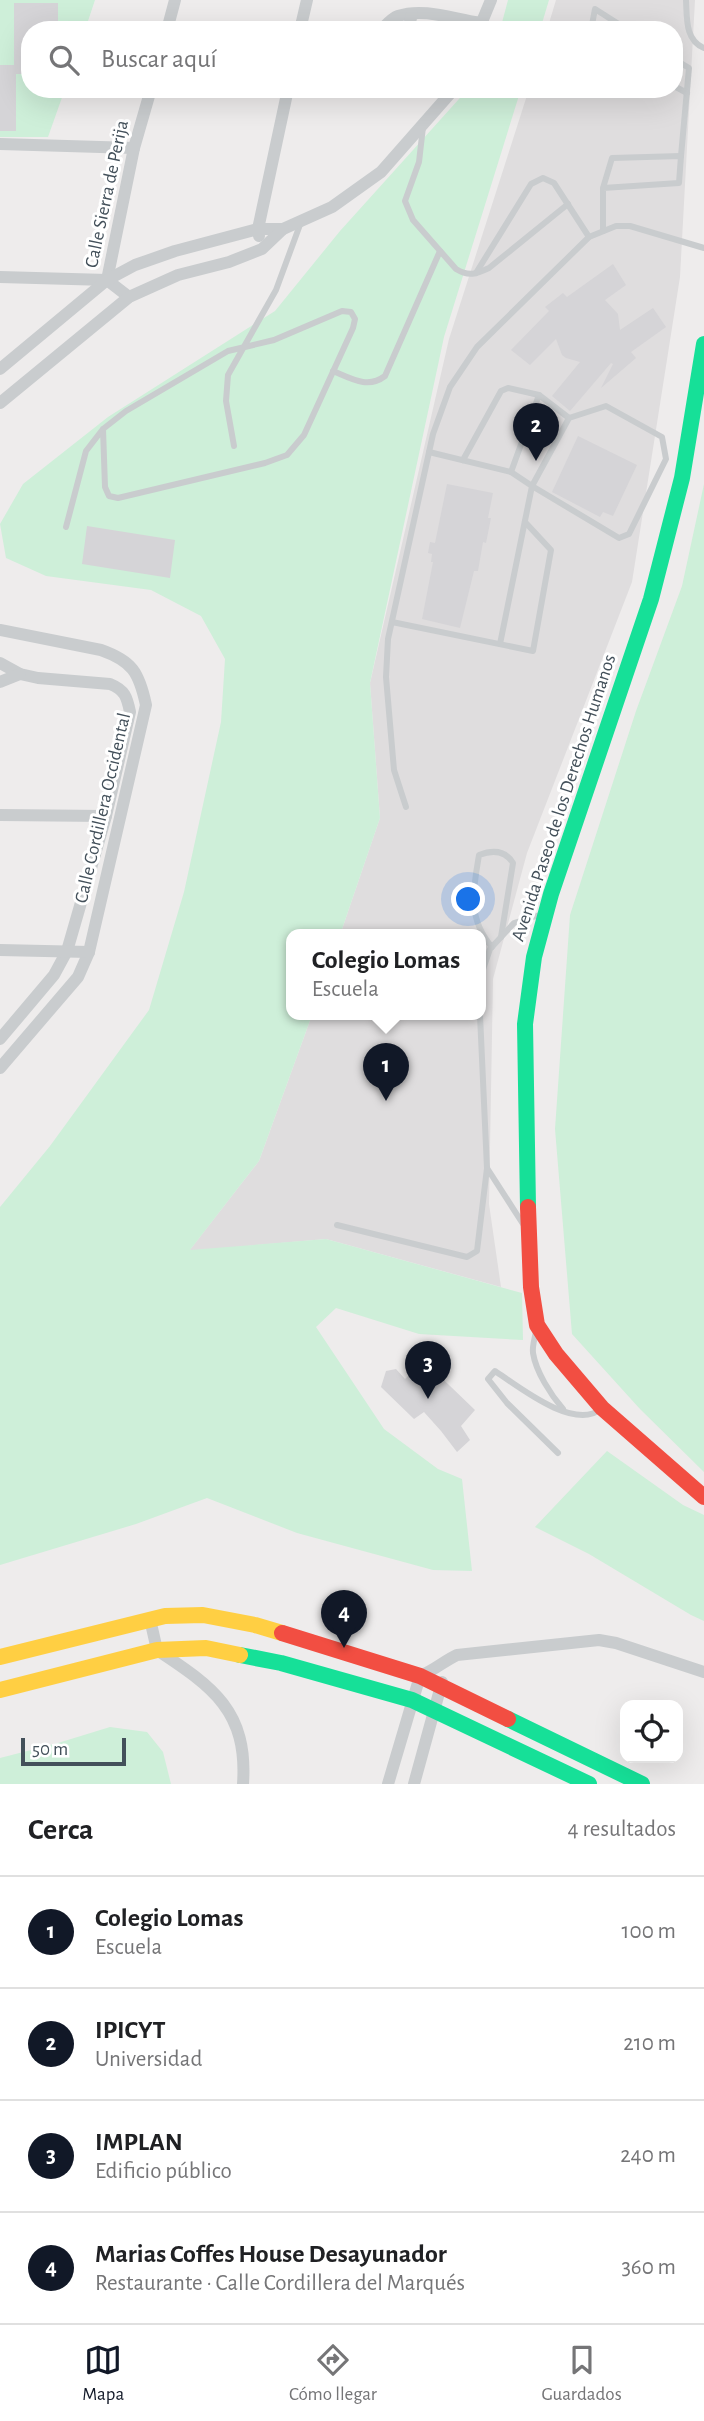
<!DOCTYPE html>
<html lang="es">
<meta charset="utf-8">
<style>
body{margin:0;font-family:"Alegreya Sans",sans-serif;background:#f2f2f2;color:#202124}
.controls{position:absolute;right:21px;bottom:21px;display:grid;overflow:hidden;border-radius:14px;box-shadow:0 7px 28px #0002}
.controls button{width:63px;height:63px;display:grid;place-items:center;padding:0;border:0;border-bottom:2px solid #e0e0e0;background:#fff;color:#202124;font:35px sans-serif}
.scale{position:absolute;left:21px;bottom:18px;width:105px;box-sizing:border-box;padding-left:7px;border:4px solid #43505a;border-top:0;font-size:19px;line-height:24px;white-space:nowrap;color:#43505a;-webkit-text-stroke:5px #fff;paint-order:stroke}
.you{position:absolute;left:469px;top:900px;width:24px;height:24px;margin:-18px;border:5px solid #fff;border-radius:50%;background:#1a73e8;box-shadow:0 0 0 10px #1a73e833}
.badge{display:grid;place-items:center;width:46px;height:46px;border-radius:50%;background:#111827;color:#fff;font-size:23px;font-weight:700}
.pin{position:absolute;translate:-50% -58px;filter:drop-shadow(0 2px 4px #0008)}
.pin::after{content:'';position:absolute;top:37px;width:24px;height:21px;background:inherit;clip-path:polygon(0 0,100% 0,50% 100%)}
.popup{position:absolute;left:286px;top:929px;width:200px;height:91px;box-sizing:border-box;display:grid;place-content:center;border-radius:14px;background:#fff;filter:drop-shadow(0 2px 5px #0005);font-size:23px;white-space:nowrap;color:#757577}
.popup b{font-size:26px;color:#202124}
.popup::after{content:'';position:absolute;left:50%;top:100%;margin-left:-14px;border:14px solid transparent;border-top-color:#fff}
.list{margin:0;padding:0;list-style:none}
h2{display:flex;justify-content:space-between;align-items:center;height:91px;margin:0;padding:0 28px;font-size:30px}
h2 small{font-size:23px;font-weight:400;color:#757577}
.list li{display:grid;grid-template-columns:46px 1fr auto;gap:21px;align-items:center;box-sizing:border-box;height:112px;padding:0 28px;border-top:2px solid #e0e0e0}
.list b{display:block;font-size:26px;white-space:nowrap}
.list p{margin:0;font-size:23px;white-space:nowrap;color:#757577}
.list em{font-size:23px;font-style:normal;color:#757577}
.icon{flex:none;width:38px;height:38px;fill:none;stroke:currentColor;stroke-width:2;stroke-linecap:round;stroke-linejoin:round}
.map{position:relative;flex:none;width:704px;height:1784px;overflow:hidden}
.search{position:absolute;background:#fff;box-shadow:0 7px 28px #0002;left:21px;right:21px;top:21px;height:77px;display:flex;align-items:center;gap:18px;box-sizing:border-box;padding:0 24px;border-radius:28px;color:#757577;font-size:26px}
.sheet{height:539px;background:#fff}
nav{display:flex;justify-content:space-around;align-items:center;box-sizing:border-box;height:98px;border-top:2px solid #e0e0e0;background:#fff;font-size:19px;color:#757577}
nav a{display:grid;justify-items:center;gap:4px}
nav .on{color:#111827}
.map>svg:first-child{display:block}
</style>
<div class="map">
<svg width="704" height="1784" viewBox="0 0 704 1784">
<rect width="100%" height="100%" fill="#eeecec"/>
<!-- education -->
<polygon fill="#dfddde" points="556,0 695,0 680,277 632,582 527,853 493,979 489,1204 501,1287 326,1239 189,1251 259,1161 312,1015 480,1015 480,935 340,935 380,818 370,683 449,339 529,89 674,89 674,30 547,30"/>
<!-- green -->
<g fill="#ceefd9">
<polygon points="0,0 95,0 85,30 30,30 30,89 65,89 48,137 0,137"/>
<polygon points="508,0 549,0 540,30 500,30"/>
<polygon points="468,89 521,89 444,337 370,683 380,818 340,935 292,935 292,1015 312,1015 259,1161 190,1250 326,1239 522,1293 523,1340 419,1334 336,1308 316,1327 384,1429 438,1469 462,1479 472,1571 433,1570 297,1533 207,1498 136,1524 0,1565 0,1207 50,1146 149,1010 184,892 221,722 225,659 201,616 151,590 46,576 6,558 0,524 23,484 108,417 275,311 340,231"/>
<polygon points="704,484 704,1472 640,1409 572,1334 555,1129 570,915 636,711 682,586"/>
<polygon points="607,1451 683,1505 704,1515 704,1621 691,1615 589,1554 535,1527"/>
<polygon points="110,1727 147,1732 163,1752 171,1784 0,1784 0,1758 58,1743"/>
</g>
<!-- building -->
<g fill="#d5d4d7">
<polygon points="14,3 58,3 58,30 30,30 30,74 16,74 16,131 0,131 0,65 14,65"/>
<polygon points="613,264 626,285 605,300 618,314 620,330 653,308 666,327 631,352 636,358 601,388 613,364 611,363 570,411 552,396 580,362 566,358 562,355 556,339 530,365 511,350 549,311 545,307 563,293 567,297"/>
<polygon points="578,436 637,465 613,516 603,512 600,517 552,492"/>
<polygon points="447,484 493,493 488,518 491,518 486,543 483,542 478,571 474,571 460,628 422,619 433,562 431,562 432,554 428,553 430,542 435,543"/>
<polygon points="87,526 175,540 170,578 82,564"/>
<polygon points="424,1361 475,1410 461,1426 470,1440 457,1452 441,1431 424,1412 414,1419 381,1387 386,1371 396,1369 405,1379"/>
</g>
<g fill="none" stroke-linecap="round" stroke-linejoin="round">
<!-- lane -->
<g stroke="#c9ccce" stroke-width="6">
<path d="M686,0C687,18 685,40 704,48"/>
<polyline points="591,30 595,9 628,30"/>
<polyline points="674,59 689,68 681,156"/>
<polyline points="674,86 687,93"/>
<path d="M423,127L419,162L405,201L413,220L456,269C469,277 476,274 489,268L568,204"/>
<polyline points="603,188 679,183 681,156 612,158 603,188 603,231"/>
<polyline points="476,273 531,184 543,178 554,183 589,237"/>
<path d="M333,371C352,379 368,389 385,376L440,251"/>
<polyline points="234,446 226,401 228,375 276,290 301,222"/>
<polyline points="429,452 511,472 532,486 619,538 629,534 666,459 662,437 606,406 569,418 532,486 500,644"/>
<polyline points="463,460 501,391 508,388 539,395"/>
<polyline points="511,472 539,395 569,418"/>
<polyline points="66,527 86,451 103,429 126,411 228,351 274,340 342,311 351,312 355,319 353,328 304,435 287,455 265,463 118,498 109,496 105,487 103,429"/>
<polyline points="392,622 533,651 551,550 525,522"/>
<polyline points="406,807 394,770 386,677 388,639 433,434 450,387 477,347 589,237 616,226 630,226 704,248"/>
<path d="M492,947C467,918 473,890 479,855C492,850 505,850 513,863L501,937"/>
<polyline points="480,978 490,949 514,923 543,914"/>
<polyline points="480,1015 487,1168 523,1224"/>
<polyline points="337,1225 467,1257 477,1251 487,1168"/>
<path d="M536,1331C535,1338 532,1346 533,1353C536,1372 551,1395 563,1409"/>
<path d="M558,1453L507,1403L488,1379L495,1371C519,1387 574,1431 601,1409"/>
</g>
<!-- street -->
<g stroke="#c9ccce" stroke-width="12">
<polyline points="479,29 491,0"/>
<polyline points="167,30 175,0"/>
<polyline points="300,30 307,0"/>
<path d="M381,30C386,25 392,18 398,16C425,7 455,20 481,23"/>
<polyline points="408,30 412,14"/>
<polyline points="357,89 360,91 363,89"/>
<polyline points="0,144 134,148"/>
<polyline points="259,236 258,229 288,89"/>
<polyline points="0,277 107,280"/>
<polyline points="129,297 107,280 134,148 151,89"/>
<polyline points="0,369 107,280 135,265 175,251 258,229 283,229 332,207 381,172 454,89"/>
<polyline points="0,403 129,297 178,275 229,262 262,249 283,229"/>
<path d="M0,630L101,650C132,661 139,672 146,705L89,952L78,977L0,1068"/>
<path d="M0,663L20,674L38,678L110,684C125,690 127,697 130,712L106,816L67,951L54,975L0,1039"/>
<polyline points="0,682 20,674"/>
<polyline points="0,815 106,816"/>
<polyline points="0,950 89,952"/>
<path d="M150,1619L157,1650C213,1687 248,1711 243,1784"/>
<path d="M388,1784L420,1676C435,1670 444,1661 457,1655L599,1640L616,1643L704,1672"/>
<polyline points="414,1784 442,1682"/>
</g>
<!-- fast -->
<g stroke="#16e098" stroke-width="16">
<polyline points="528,1207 525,1024 534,957 551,894 651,599 682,478 704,344"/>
<polyline points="240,1655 281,1663 412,1700 589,1784"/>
<polyline points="508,1719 642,1784"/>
</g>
<!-- slow -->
<g stroke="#ffcf43" stroke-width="16">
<polyline points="0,1657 165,1616 203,1615 255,1625 282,1633"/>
<polyline points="0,1690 157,1650 206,1648 240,1655"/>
</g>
<!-- jam -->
<g stroke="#f24e42" stroke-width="16">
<polyline points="528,1207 531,1287 537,1325 556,1354 602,1408 704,1497"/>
<polyline points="282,1633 420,1676 508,1719"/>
</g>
</g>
<g text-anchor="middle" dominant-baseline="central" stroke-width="6" stroke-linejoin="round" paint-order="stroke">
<!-- street labels -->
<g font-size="19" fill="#43505a" stroke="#fff">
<text transform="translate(107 194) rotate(-78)">Calle Sierra de Perija</text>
<text transform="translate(564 798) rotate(-72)">Avenida Paseo de los Derechos Humanos</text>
<text transform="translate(103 808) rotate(-77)">Calle Cordillera Occidental</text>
</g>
</g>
</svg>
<div class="controls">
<button><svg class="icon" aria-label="locate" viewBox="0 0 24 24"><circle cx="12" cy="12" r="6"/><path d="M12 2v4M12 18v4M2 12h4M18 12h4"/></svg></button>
</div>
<div class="scale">50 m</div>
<div class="you"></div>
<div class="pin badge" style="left:386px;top:1101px">1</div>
<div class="popup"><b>Colegio Lomas</b>Escuela</div>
<div class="pin badge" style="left:536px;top:461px">2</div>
<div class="pin badge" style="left:428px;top:1399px">3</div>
<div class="pin badge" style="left:344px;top:1648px">4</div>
<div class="search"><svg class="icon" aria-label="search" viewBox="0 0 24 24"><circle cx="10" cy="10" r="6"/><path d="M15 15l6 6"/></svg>Buscar aquí</div>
</div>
<section class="sheet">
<h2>Cerca<small>4 resultados</small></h2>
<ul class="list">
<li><span class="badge">1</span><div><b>Colegio Lomas</b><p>Escuela</p></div><em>100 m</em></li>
<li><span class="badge">2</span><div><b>IPICYT</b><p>Universidad</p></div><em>210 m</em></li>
<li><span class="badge">3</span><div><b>IMPLAN</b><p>Edificio público</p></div><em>240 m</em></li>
<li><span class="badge">4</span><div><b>Marias Coffes House Desayunador</b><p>Restaurante · Calle Cordillera del Marqués</p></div><em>360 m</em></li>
</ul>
</section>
<nav>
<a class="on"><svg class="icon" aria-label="map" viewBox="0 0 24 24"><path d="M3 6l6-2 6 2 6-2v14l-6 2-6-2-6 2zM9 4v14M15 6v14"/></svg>Mapa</a>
<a><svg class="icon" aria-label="directions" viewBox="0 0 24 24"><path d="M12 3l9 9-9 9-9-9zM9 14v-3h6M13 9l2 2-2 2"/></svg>Cómo llegar</a>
<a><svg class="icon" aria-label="saved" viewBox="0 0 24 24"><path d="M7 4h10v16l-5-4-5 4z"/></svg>Guardados</a>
</nav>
